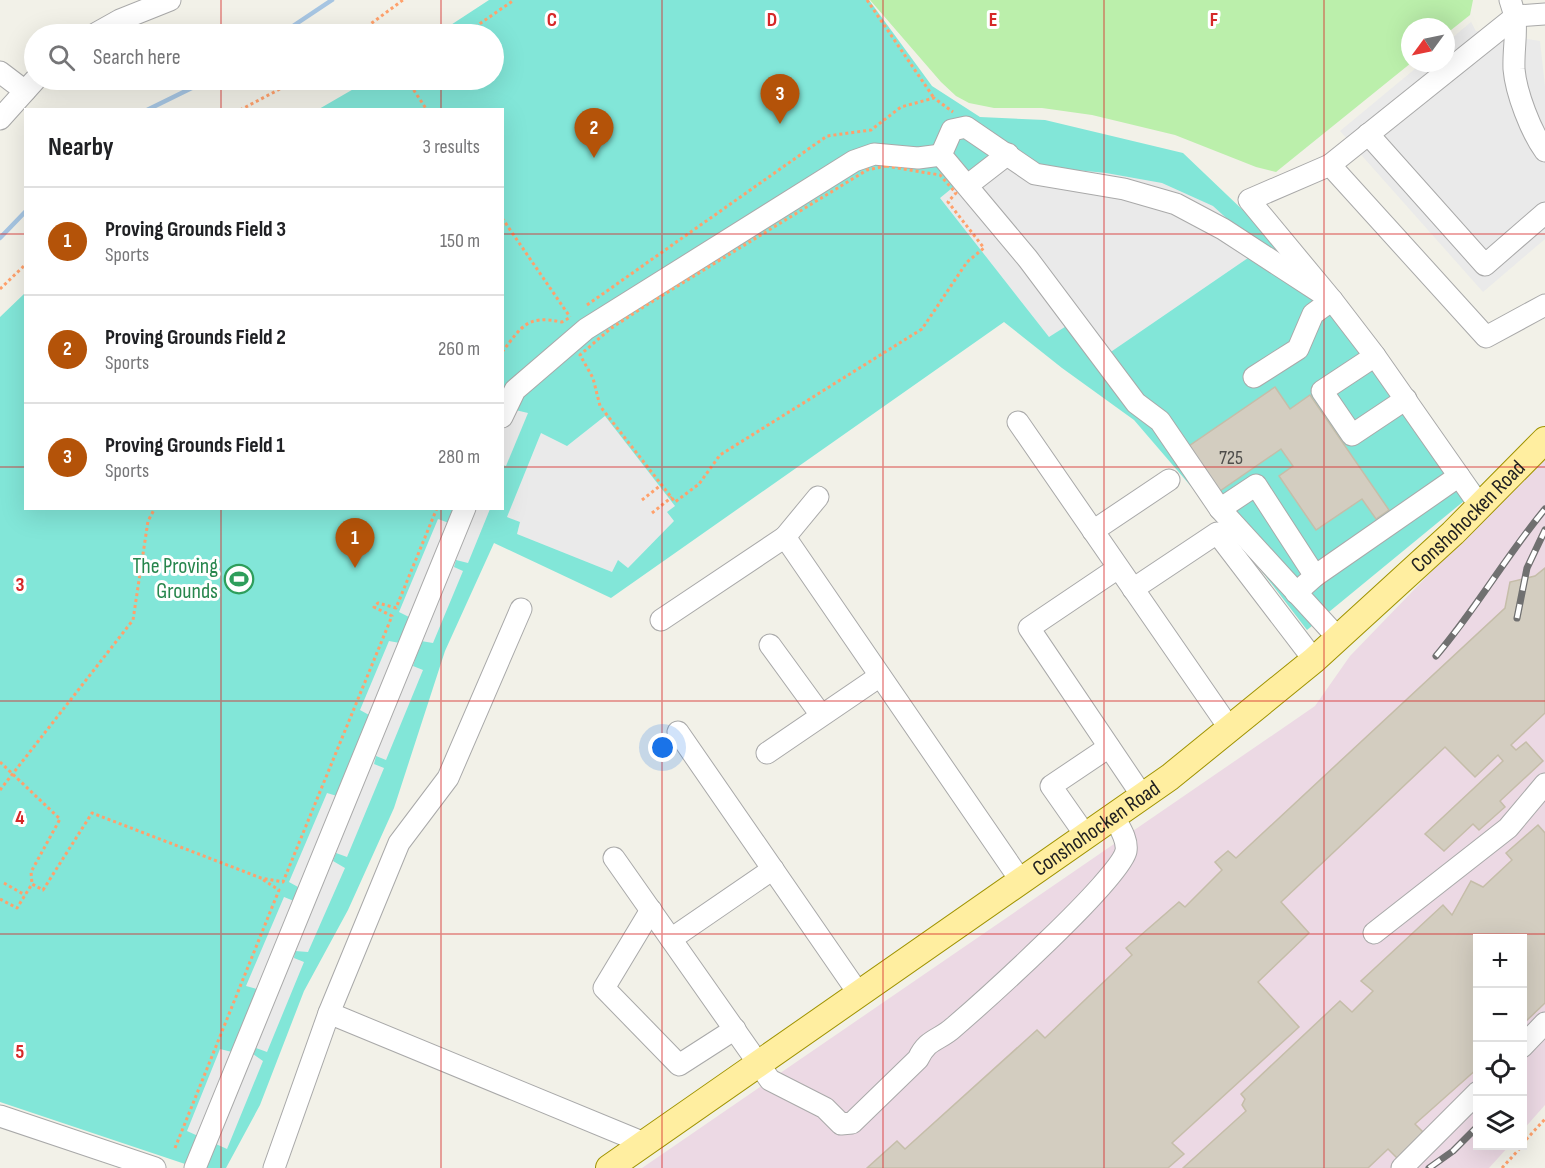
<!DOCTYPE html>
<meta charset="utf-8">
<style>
body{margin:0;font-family:"Sofia Sans Condensed",sans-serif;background:#f6f6f6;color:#202124}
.controls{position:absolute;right:18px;bottom:18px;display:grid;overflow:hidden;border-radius:0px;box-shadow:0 6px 24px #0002}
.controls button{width:54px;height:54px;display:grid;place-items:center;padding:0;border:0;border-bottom:2px solid #e0e0e0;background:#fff;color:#202124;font:30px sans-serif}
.compass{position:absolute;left:1401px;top:18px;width:54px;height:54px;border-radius:50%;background:#fff;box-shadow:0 6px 24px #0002;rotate:237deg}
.you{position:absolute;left:663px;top:748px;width:21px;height:21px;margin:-15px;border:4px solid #fff;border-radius:50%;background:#1a73e8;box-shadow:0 0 0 9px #1a73e833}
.badge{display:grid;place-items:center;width:39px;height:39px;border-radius:50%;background:#b45309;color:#fff;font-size:20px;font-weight:700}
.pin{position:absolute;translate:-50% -50px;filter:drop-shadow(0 2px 3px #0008)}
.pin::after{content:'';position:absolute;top:32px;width:21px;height:18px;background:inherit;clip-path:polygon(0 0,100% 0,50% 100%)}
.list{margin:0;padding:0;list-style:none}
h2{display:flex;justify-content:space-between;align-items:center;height:78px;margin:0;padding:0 24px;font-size:26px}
h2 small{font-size:20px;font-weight:400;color:#757577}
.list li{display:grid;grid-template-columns:39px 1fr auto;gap:18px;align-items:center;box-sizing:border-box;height:108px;padding:0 24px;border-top:2px solid #e0e0e0}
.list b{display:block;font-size:22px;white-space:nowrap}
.list p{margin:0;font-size:20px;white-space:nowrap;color:#757577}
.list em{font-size:20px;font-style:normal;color:#757577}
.icon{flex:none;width:33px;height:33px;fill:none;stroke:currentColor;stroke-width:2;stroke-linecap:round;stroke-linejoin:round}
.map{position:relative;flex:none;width:1545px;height:1168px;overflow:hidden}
.search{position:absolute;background:#fff;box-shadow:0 6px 24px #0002;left:24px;top:24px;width:480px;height:66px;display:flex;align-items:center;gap:15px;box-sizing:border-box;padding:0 21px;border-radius:33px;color:#757577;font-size:22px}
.panel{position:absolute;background:#fff;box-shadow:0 6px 24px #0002;left:24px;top:108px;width:480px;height:402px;border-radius:0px}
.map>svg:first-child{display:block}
</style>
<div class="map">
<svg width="1545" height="1168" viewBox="0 0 1545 1168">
<rect width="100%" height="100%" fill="#f2f1e8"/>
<!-- industrial -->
<polygon fill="#ecd9e4" points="1545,454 1545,1105 1523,1130 1522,938 1478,938 1478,1146 1509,1146 1489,1168 642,1168 1315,706 1350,656"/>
<!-- grass -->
<polygon fill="#bbefab" points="870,0 1473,0 1470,15 1446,34 1446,27 1410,27 1411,63 1276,172 1256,167 1175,135 1092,115 1042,108 994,108 969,103 956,96 941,82"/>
<!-- pitch -->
<polygon fill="#82e6d8" points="489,0 869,0 932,86 980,117 1045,120 1183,153 1270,236 1481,487 1307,630 1244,548 1134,420 1062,368 1004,322 611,598 494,543 445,651 394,808 348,910 304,991 260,1105 226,1168 197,1168 0,1102 0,317 25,293 26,508 502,508 502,110 319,109 369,80 494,80 494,34 437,34"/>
<!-- parking -->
<g fill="#eaeaea">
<polygon points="1471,22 1476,31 1540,41 1545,86 1545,239 1483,292 1340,131 1422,63 1446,63 1446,43"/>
<polygon points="985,161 1106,173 1162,183 1213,206 1245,235 1264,247 1099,360 1068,325 1049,337 940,198"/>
<polygon points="503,407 528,413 506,466 503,465"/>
<polygon points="605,416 675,506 667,512 674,521 628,568 618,560 612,572 517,534 520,522 507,517 541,433 567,446"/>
<polygon points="455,509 490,509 468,563 456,560 454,567 463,571 433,643 421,641 413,666 423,670 386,760 376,756 374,764 384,768 347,857 336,853 333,861 345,868 308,952 295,951 294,958 304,962 267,1052 256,1048 253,1054 263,1061 227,1149 187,1131 220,1049 232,1052 257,989 246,986 284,897 294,901 298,887 289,882 327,793 337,796 369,715 360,710 389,641 400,643 409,617 399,612 438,519 449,523"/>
</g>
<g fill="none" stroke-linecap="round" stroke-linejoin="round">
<!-- stream -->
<g stroke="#a6c5e2" stroke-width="4.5">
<polyline points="281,34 332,0"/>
<polyline points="147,110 208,80"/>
<polyline points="0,238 26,211"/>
</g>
</g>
<!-- building -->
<g fill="#d3cdc0" stroke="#c5bda9" stroke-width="1.5">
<polygon points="1275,387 1290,409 1310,395 1389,510 1376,519 1362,499 1316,530 1279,476 1293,466 1281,449 1217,493 1186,448"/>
<polygon points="1545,568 1545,713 1511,745 1516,750 1526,742 1543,761 1500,801 1505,807 1479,830 1473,824 1444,851 1425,834 1503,761 1498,755 1475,777 1445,747 1281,902 1309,933 1258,982 1299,1027 1172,1143 1184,1154 1168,1168 867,1168 897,1141 905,1149 1037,1030 1045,1038 1132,955 1126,948 1179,902 1185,907 1222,870 1215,862 1228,851 1236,858 1505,608 1510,582 1535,576"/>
<polygon points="1538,825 1545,833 1545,1003 1522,1025 1522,938 1478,938 1478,1068 1415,1124 1425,1134 1399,1160 1388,1149 1368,1168 1183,1168 1246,1111 1242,1105 1245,1099 1241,1094 1340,1001 1352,1012 1373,991 1361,981 1443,905 1452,915 1471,881 1483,887 1512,860 1506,853"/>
</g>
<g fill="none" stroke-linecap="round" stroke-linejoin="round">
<!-- minor casing -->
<g stroke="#a9a9a9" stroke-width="23">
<g id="minor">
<path d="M1510,0C1520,25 1513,43 1514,69C1516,93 1531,132 1545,151"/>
<polyline points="95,34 120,20 170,0"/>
<polyline points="0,72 25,91"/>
<polyline points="0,119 35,80"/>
<polyline points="1368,134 1485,265 1545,213"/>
<polyline points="1330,165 1516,16 1545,14"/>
<polyline points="968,185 1008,154"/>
<polyline points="1375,356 1322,391 1352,435 1406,399"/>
<polyline points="1254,377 1298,349 1313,314 1332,300 1249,200 1330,165 1486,337 1545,305"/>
<polyline points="502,417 515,390 586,329 854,161 874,154 918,158 941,155"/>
<polyline points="1018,422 1230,729"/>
<polyline points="1220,509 1256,485 1315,576 1296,593"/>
<polyline points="1093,531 1169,480"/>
<polyline points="785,537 818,497"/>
<polyline points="1118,568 1029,628 1143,797"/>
<polyline points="1315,576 1459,476"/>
<polyline points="1133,589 1217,533 1314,660"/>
<polyline points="661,620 785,537 1021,881"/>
<polyline points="1338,638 1220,509 1160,421 1136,403 1028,259 941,155 952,130 966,127 1035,174 1124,189 1176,204 1223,229 1332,300 1375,356 1480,506"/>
<polyline points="770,645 821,715"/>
<polyline points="678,732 859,994"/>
<polyline points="767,753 880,676"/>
<polyline points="1086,836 1051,786 1109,747"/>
<path d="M614,858L770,1080L825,1108L841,1124L852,1123L918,1059C928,1038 939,1041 954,1027C983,1002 1120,879 1126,851C1128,839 1119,827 1114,817"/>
<polyline points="651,910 604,988 679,1065 735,1029"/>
<polyline points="1374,933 1508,828 1545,784"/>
<polyline points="671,939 773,869"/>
<polyline points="329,1013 399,843 448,778 521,609"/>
<polyline points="1522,1047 1545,1023"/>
<polyline points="0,1116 155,1168"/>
<polyline points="195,1168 465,508"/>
<polyline points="274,1168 329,1013 644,1143"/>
<polyline points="1402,1168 1478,1092"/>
</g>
</g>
<!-- major casing -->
<g stroke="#9f9300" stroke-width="28">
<g id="major">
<path id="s1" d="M609,1168L1170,777L1314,660L1453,533L1545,440"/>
</g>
</g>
<!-- path -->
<g stroke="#ffa16c" stroke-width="3" stroke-dasharray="3 3" stroke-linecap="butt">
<polyline points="867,0 934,98"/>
<polyline points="357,34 403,0"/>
<polyline points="465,34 514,0"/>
<polyline points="407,80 427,110"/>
<polyline points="240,110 297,80"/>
<polygon points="886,166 940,175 956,193 948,202 984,248 967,262 922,329 720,455 699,484 675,502 600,406 593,378 580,355 610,329 645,306 867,170"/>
<polyline points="502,218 570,317"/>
<polyline points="0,289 26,264"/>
<polyline points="587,305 827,136 871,130 901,107 934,98 953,112"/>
<path d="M502,352C523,325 527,315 562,322L569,318"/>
<polyline points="642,500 661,485"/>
<polyline points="652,513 672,497"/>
<polyline points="0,762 60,819 31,872 32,884"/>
<polyline points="0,790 133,620 148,521 155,508"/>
<polyline points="4,883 25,895"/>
<polyline points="0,899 17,908 32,884 43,890 92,813 261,878 283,882 392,616 374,607 378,603 396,608 437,508"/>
<polyline points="1522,1144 1545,1119"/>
<polyline points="175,1148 279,890 262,879"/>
<polyline points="1502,1168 1522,1146"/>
</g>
<!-- minor -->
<use href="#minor" stroke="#fff" stroke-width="21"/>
<!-- major -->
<use href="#major" stroke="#ffeea0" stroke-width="26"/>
<!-- rail casing -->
<g stroke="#707070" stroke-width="7">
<g id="rail">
<polyline points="1517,618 1527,568 1545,530"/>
<path d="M1436,656C1476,609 1506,556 1545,509"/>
<polyline points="1429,1168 1453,1151 1475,1129"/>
</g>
</g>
<!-- rail -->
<use href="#rail" stroke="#fff" stroke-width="4.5" stroke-dasharray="14" stroke-linecap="butt"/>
</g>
<!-- grid -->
<path fill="none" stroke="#d62828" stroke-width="1.5" stroke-opacity="0.55" d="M221,0V34M441,0V34M662,0V1168M883,0V1168M1104,0V1168M1324,0V1168M221,80V110M441,80V110M0,234H26M502,234H1545M0,467H26M502,467H1545M221,508V1168M441,508V1168M0,701H1545M0,934H1545"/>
<!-- icons -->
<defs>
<g id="stadium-ring" transform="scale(1.5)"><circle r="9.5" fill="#fff" stroke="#2e9e5b" stroke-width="1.5"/><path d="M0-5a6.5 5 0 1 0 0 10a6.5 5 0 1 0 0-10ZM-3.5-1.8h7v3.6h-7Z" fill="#2e9e5b"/></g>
</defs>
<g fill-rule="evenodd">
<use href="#stadium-ring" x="239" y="579"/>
</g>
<g text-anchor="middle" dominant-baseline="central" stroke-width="6" stroke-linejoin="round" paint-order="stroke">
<!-- number labels -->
<g font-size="20" fill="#4e4d4a">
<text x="1231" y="458">725</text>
</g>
<!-- street labels -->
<g font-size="22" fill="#222" stroke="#fff">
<text stroke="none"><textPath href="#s1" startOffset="1080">Conshohocken Road</textPath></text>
<text stroke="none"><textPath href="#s1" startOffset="594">Conshohocken Road</textPath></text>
</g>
<!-- leisure labels -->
<g font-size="22" fill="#27864d" stroke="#fff" text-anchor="end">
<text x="218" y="566">The Proving<tspan x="218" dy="25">Grounds</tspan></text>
</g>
</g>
<g font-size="20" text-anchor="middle" font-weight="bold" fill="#d62828" stroke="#fff" stroke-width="6" stroke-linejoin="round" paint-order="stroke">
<text x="552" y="26">C</text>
<text x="772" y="26">D</text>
<text x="993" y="26">E</text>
<text x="1214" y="26">F</text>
<text x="20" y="591">3</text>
<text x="20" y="824">4</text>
<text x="20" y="1058">5</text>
</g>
</svg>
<div class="controls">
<button>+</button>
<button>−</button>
<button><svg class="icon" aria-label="locate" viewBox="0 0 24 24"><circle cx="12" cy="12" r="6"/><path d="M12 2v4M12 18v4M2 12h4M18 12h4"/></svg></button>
<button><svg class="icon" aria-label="layers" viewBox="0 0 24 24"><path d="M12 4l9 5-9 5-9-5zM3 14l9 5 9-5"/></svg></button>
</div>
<svg class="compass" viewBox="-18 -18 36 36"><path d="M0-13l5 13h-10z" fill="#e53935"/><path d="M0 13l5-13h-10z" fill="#757577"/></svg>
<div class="you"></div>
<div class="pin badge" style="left:355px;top:568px">1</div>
<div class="pin badge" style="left:594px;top:158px">2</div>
<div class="pin badge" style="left:780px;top:124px">3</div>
<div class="search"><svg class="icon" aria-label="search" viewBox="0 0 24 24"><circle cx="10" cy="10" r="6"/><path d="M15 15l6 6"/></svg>Search here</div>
<section class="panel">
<h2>Nearby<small>3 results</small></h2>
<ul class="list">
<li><span class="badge">1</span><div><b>Proving Grounds Field 3</b><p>Sports</p></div><em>150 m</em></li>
<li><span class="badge">2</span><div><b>Proving Grounds Field 2</b><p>Sports</p></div><em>260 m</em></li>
<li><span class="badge">3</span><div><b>Proving Grounds Field 1</b><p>Sports</p></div><em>280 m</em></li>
</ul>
</section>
</div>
